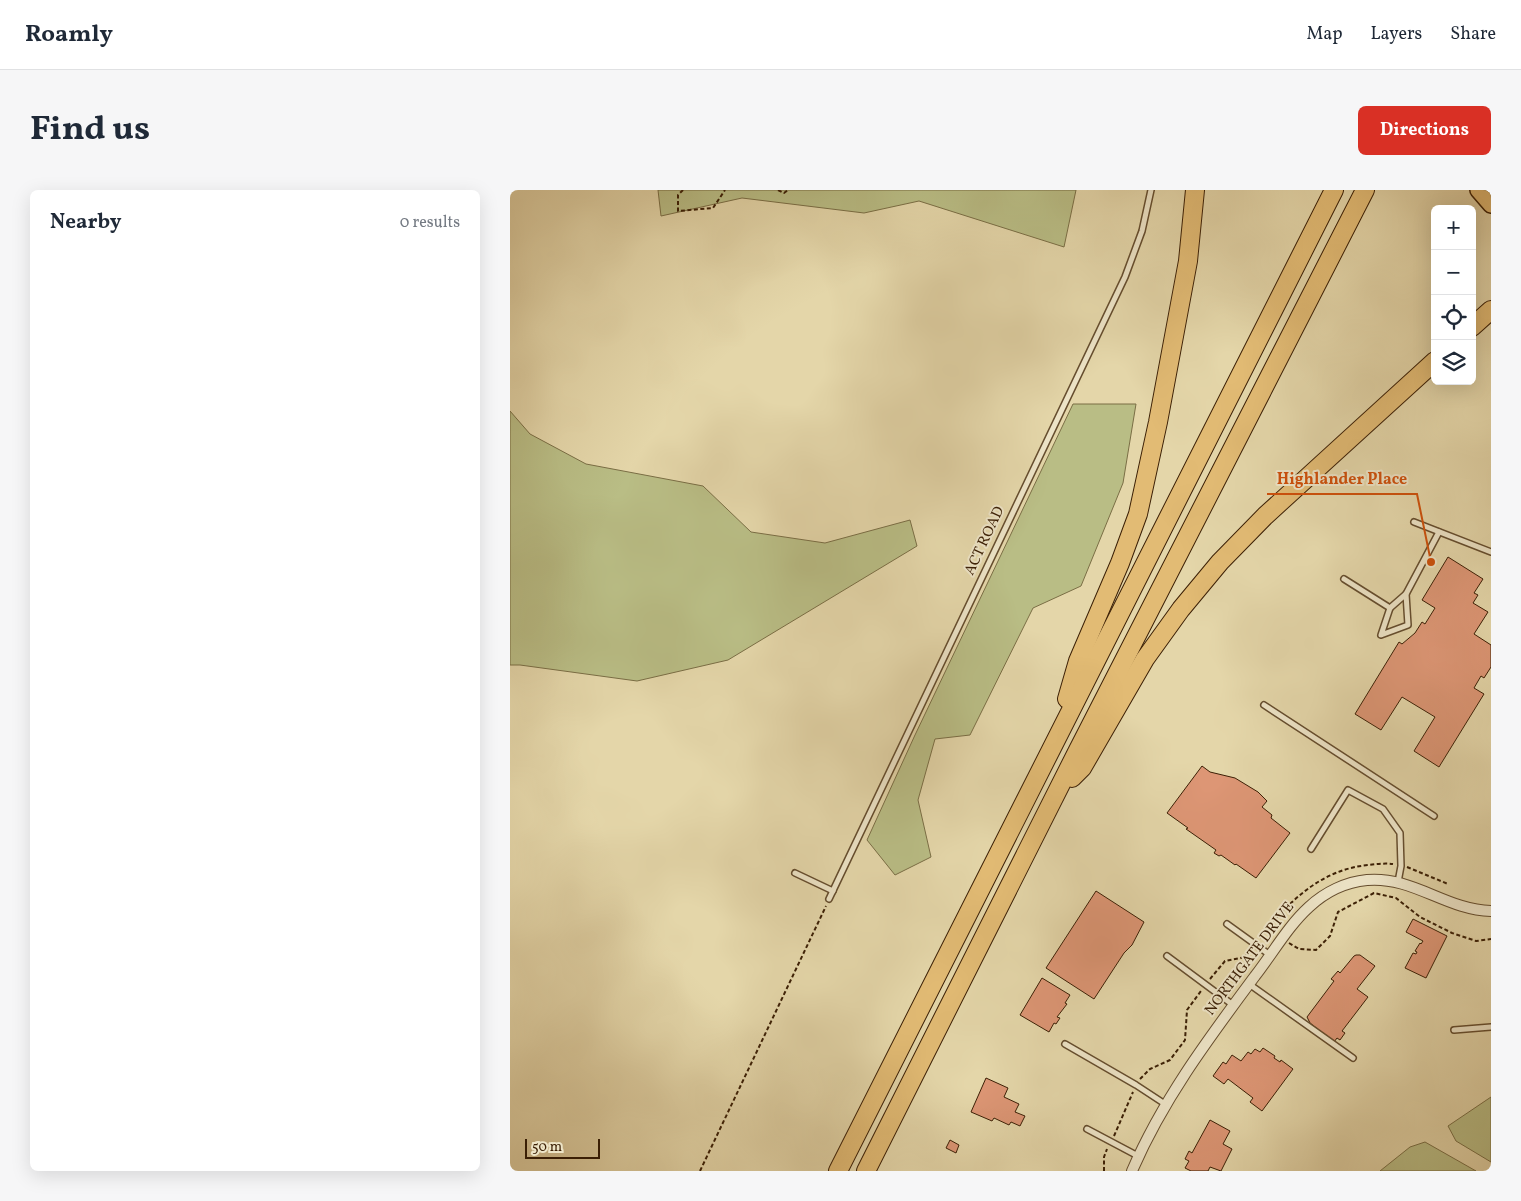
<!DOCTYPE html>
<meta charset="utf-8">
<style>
body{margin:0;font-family:Vollkorn,serif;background:#f6f6f7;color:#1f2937}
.controls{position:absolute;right:15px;top:15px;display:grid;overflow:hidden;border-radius:8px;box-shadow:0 5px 20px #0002}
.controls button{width:45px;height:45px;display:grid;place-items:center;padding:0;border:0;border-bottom:1px solid #e0e1e3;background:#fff;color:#1f2937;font:25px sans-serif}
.scale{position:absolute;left:15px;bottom:12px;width:75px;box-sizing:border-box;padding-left:5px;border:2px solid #3b1f05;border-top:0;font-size:14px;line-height:18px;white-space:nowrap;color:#3b1f05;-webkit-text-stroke:4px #ede4c7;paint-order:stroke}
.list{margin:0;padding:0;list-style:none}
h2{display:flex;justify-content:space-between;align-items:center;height:65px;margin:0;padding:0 20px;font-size:21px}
h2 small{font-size:16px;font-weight:400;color:#747a83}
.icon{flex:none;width:28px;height:28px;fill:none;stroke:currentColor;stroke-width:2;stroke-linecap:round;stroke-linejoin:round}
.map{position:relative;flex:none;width:981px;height:981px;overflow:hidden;border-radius:8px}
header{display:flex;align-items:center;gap:30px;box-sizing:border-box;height:70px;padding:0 25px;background:#fff;border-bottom:1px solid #e0e1e3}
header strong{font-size:24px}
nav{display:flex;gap:28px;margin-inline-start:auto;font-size:18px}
.intro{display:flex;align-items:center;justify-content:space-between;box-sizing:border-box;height:120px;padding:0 30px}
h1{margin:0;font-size:35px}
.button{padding:12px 22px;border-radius:8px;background:#d93025;color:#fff;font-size:18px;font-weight:700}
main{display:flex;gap:30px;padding:0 30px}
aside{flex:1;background:#fff;border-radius:8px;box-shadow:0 5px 20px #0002}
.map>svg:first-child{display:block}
</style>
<header>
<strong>Roamly</strong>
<nav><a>Map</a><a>Layers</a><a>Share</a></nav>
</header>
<div class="intro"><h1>Find us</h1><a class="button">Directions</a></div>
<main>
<aside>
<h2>Nearby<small>0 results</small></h2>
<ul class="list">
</ul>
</aside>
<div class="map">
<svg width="981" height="981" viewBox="0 0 981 981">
<rect width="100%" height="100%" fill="#e4d6a9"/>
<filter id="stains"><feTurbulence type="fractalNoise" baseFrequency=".004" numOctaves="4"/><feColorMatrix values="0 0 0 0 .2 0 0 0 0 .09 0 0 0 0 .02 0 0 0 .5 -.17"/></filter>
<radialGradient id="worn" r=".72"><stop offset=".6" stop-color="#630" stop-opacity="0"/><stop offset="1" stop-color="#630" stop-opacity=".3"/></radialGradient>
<!-- green -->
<g fill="#b9bd85" stroke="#7a6e45">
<polygon points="148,0 566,0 554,57 409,11 354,23 232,8 151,26"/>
<polygon points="563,214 626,214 613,293 571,396 523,418 460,545 425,549 408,610 421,667 385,685 357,650 405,545"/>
<polygon points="0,221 20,244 76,274 193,296 241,342 315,353 400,330 407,356 218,470 127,491 10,475 0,475"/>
<polygon points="981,907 981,972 946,951 938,936"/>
<polygon points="915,952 966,981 870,981 900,957"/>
</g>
<!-- building -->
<g fill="#dd9675" stroke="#3b1f05">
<polygon points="938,367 973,389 964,403 968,405 963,413 978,422 964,444 981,455 981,477 974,488 971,486 964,498 974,504 929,577 904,561 925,527 892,507 871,540 845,524 889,452 892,454 905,443 912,432 915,434 925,418 912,410"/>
<polygon points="692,576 700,582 725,588 748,602 757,611 752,617 762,625 761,628 780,643 746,688 726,674 725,675 711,665 709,666 704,663 706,660 676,639 678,638 657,623"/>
<polygon points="586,701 634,732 622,755 614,763 584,809 536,778"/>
<polygon points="903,729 937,746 916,788 895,778 903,763 906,764 907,762 905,761 910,753 911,754 913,751 896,742"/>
<polygon points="846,765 850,765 865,776 847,799 858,807 832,841 835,843 830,850 827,848 824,852 800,833 797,827 824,791 821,789 828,781 830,783 844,766"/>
<polygon points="532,788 560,805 555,813 557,814 547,827 550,828 546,834 544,833 539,842 510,825"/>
<polygon points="753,858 765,866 764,868 770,872 771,870 783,879 752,921 740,912 743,908 718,889 714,894 703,886 713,872 716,874 722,865 731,871 738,862 741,864 745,859 750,862"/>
<polygon points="476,888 498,898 494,907 509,914 505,922 515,926 510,936 501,932 499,935 484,928 482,931 461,922"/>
<polygon points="700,930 720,941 713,954 722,959 711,981 700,977 698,981 681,981 675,978 679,971 675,969 679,961 682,963"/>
<polygon points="440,950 449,955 446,963 436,958"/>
</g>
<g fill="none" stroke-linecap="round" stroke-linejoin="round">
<!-- service casing -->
<g stroke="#654d2e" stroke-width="8">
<g id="service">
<polyline points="904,332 981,362"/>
<polyline points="834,389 880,418 871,445 898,435 896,404 929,342"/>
<polyline points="880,418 896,404"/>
<polyline points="754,515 924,626"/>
<polyline points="801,659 838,600 873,619 890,643 891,676 888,692"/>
<polyline points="285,683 323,701"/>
<polyline points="319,709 615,87 632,41 641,0"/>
<polyline points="717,734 760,765"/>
<polyline points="657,766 723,815"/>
<polyline points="739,794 843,868"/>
<polyline points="944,840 981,837"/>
<polyline points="555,854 626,895 655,914"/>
<polyline points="577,939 628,966"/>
</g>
</g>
<!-- minor casing -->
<g stroke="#654d2e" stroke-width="12">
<path id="minor" d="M622,981C653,909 699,848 745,786C763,763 778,736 799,717C815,702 836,692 857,690C903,686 936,720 981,721"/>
</g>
<!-- primary casing -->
<g stroke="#3b1f05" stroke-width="18">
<polyline id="primary" points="968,0 981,15"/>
</g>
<!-- motorway casing -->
<g stroke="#3b1f05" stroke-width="20">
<g id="motorway">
<polyline points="962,137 981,120"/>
<polyline points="557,509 568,471 610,373 628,324 648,232 678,71 685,0"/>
<polyline points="562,588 572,578 635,469 671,419 710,372 755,326 925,171"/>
<polyline points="328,981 824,0"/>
<polyline points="356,981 567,562 855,0"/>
</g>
</g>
<!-- path -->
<g stroke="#3b1f05" stroke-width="2" stroke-dasharray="4 2.5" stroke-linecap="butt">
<polyline points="173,0 168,5 168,21 203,18 215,0"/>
<polyline points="268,0 274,3 278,0"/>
<polyline points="897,677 938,694"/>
<path d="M750,748C778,712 811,679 859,675C867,674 875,673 883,674"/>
<polyline points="779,753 789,759 806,760 820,746 828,722 864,703 886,708 910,727 942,743 966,751 981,749"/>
<polyline points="700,789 715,771 735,767 740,760"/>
<polyline points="630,889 640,879 660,870 675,850 677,820 691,801"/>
<polyline points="604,946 623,902"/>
<polyline points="190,981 316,716"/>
<polyline points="594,981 594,967 597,959"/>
</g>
<!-- service -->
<use href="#service" stroke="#ede4c7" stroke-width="5"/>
<!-- minor -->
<use href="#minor" stroke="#ede4c7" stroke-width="10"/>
<!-- primary -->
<use href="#primary" stroke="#e2bb74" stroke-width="15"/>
<!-- motorway -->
<use href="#motorway" stroke="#e2bb74" stroke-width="18"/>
</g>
<g text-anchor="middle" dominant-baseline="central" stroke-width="4" stroke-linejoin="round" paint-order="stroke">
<!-- street labels -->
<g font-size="15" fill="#3b1f05" stroke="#ede4c7">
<text transform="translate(475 351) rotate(-65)">ACT ROAD</text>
<text transform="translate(740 769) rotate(-53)">NORTHGATE DRIVE</text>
</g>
</g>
<!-- callouts -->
<path fill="none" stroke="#ce500b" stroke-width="2" d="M921 372L907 304H757"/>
<circle fill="#ce500b" stroke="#ede4c7" stroke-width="2" cx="921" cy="372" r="5"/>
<g font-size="16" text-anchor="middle" font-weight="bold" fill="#ce500b" stroke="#ede4c7" stroke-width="4" stroke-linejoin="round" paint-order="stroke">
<text x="832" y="294">Highlander Place</text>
</g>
<rect width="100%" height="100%" filter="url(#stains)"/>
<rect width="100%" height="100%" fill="url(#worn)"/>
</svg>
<div class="controls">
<button>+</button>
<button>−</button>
<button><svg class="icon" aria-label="locate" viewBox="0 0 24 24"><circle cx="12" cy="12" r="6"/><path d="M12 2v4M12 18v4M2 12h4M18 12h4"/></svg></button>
<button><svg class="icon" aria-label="layers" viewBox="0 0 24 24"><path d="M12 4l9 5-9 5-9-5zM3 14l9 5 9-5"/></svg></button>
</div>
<div class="scale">50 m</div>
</div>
</main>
